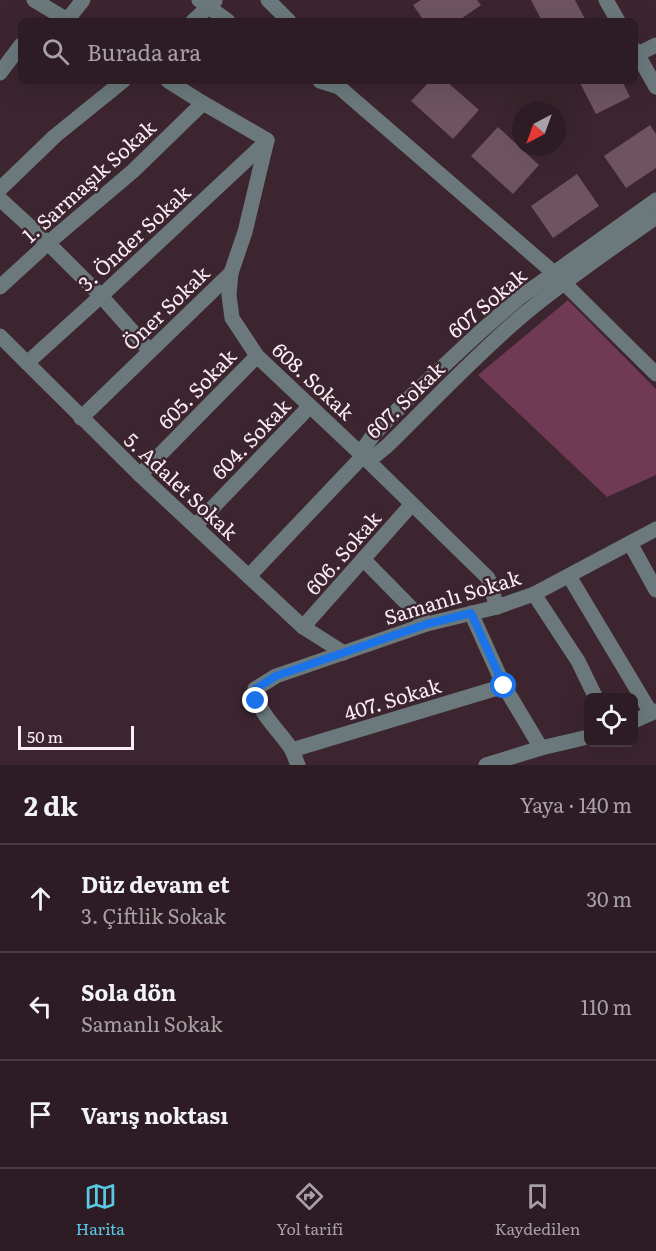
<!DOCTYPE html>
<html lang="tr">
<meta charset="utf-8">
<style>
body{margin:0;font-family:Literata,serif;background:#35252b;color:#f1f3f6}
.controls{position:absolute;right:18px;bottom:18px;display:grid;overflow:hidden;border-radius:9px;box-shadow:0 6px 24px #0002}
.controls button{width:54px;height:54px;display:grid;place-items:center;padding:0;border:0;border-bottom:2px solid #483a41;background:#2d1c23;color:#f1f3f6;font:30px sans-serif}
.compass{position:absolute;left:512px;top:102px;width:54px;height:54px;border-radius:50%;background:#2d1c23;box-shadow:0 6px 24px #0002;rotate:221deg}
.scale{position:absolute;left:18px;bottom:15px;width:116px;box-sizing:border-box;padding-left:6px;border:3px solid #fcecf3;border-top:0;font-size:16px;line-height:21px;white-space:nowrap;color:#fcecf3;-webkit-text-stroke:4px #3c252f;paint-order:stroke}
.stop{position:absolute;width:18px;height:18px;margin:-14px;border:4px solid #1a73e8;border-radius:50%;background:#fff}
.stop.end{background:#1a73e8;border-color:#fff;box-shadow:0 2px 6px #0008}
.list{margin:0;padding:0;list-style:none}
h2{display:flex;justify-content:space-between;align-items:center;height:78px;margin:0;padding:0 24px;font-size:26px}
h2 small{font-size:20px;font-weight:400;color:#a7a1a6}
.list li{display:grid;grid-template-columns:39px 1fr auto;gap:18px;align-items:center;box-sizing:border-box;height:108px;padding:0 24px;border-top:2px solid #483a41}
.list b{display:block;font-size:22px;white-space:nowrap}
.list p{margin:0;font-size:20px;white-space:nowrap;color:#a7a1a6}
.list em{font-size:20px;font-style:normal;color:#a7a1a6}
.icon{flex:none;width:33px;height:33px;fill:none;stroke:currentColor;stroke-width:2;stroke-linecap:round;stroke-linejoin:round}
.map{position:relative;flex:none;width:656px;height:765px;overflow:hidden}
.search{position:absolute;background:#2d1c23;box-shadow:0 6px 24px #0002;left:18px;right:18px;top:18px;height:66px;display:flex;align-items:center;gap:15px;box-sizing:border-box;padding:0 21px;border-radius:9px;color:#a7a1a6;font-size:22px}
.sheet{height:402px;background:#2d1c23}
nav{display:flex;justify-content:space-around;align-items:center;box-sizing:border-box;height:84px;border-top:2px solid #483a41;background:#2d1c23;font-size:16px;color:#a7a1a6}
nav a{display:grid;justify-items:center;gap:3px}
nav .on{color:#5ac8e5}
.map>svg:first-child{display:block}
</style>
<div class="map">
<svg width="656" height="765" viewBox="0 0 656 765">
<rect width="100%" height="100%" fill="#3c252f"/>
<!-- green -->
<polygon fill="#703954" points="568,300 656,389 656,475 607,497 478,375"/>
<!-- building -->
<g fill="#6f5460">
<polygon points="421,0 477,0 481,5 458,21 424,21 413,5"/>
<polygon points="531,0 575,0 586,21 542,21"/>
<polygon points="430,81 446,81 479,110 453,139 411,101"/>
<polygon points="579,81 622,81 630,97 596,114"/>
<polygon points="650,125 656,134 656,168 626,188 604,156"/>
<polygon points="498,127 539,165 513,194 471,156"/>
<polygon points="577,174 599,206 553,238 531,206"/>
</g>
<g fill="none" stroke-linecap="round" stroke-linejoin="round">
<!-- minor -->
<g stroke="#6b797d" stroke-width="15">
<polyline points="34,0 69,21"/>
<polyline points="199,0 228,21"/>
<polyline points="268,0 289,21"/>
<polyline points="606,0 618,21"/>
<polyline points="67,20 83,0"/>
<polyline points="193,21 215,1"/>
<polyline points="635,50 656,87"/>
<polyline points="638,54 656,45"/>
<polyline points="0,73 21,45"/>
<polyline points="168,81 203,103 267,140"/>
<polyline points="320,81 339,87"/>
<polyline points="336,81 339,87 554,273 656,374"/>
<polyline points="0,189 55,136 123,81"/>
<polyline points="0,199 48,243 101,296 150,351"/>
<polyline points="231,273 229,295 232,318 257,356 363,456 488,578 497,607"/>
<polyline points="0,287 48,243 133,171 203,103"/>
<polyline points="0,336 140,475 303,627 344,653"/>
<polyline points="27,363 101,296 267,141"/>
<polyline points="81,418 231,273 245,232 267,140"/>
<polyline points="363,456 366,445 374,434 408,399 480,332 519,298 656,200"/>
<polyline points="140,475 257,356"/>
<polyline points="195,526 310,406"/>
<polyline points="630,543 656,590"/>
<polyline points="363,559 427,624"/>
<path d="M249,576L363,456L376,455L387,446C432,402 475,356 523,315C565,280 611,249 656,217"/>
<polyline points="569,576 651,713"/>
<polyline points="534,594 578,661 596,698"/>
<polyline points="471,613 504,686 541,748"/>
<polyline points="303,627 412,504"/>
<polyline points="634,721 656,711"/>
<polyline points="292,750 504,686"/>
<path d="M298,765C295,759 294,752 290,747C277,728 257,712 255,689L276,676L427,624L497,607L534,594L656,529"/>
<polyline points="486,765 541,748 588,737"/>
</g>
</g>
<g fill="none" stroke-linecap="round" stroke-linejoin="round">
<!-- route -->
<polyline stroke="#1a73e8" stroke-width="8" points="256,701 255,689 276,676 427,624 471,613 504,686"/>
</g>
<g text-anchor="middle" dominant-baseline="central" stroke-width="5" stroke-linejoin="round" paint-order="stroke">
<!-- street labels -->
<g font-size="20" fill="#fcecf3" stroke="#3c252f">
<text transform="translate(88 180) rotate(-42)">1. Sarmaşık Sokak</text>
<text transform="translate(133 237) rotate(-43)">3. Önder Sokak</text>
<text transform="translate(486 302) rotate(-40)">607 Sokak</text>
<text transform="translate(165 307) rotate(-44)">Öner Sokak</text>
<text transform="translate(314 380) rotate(43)">608. Sokak</text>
<text transform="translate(196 388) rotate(-46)">605. Sokak</text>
<text transform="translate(404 399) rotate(-44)">607. Sokak</text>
<text transform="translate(250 438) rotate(-46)">604. Sokak</text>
<text transform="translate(182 485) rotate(43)">5. Adalet Sokak</text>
<text transform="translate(342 552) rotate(-49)">606. Sokak</text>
<text transform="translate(452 596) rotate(-17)">Samanlı Sokak</text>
<text transform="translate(392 698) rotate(-17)">407. Sokak</text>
</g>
</g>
</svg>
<div class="controls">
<button><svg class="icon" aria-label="locate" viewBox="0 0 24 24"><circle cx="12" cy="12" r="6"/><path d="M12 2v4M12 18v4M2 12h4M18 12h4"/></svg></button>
</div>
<svg class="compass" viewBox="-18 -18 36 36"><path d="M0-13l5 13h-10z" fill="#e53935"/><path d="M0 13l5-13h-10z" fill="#a7a1a6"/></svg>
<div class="scale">50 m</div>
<div class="stop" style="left:504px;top:686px"></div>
<div class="stop end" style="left:256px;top:701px"></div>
<div class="search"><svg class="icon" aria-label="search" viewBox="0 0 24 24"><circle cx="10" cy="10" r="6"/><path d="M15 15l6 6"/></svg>Burada ara</div>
</div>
<section class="sheet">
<h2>2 dk<small>Yaya · 140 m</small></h2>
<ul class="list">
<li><svg class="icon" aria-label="ahead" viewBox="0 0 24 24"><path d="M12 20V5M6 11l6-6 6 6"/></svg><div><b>Düz devam et</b><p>3. Çiftlik Sokak</p></div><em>30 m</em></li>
<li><svg class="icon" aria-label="left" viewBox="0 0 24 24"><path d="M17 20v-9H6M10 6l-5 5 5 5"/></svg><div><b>Sola dön</b><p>Samanlı Sokak</p></div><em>110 m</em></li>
<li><svg class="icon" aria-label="arrive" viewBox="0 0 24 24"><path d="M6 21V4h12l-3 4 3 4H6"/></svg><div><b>Varış noktası</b></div></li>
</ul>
</section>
<nav>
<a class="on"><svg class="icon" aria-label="map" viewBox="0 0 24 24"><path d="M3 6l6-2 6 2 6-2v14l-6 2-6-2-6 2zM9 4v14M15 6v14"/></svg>Harita</a>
<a><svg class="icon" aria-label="directions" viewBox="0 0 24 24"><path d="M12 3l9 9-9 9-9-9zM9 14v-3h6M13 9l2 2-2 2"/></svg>Yol tarifi</a>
<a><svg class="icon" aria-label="saved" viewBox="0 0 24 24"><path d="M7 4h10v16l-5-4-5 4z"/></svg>Kaydedilen</a>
</nav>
